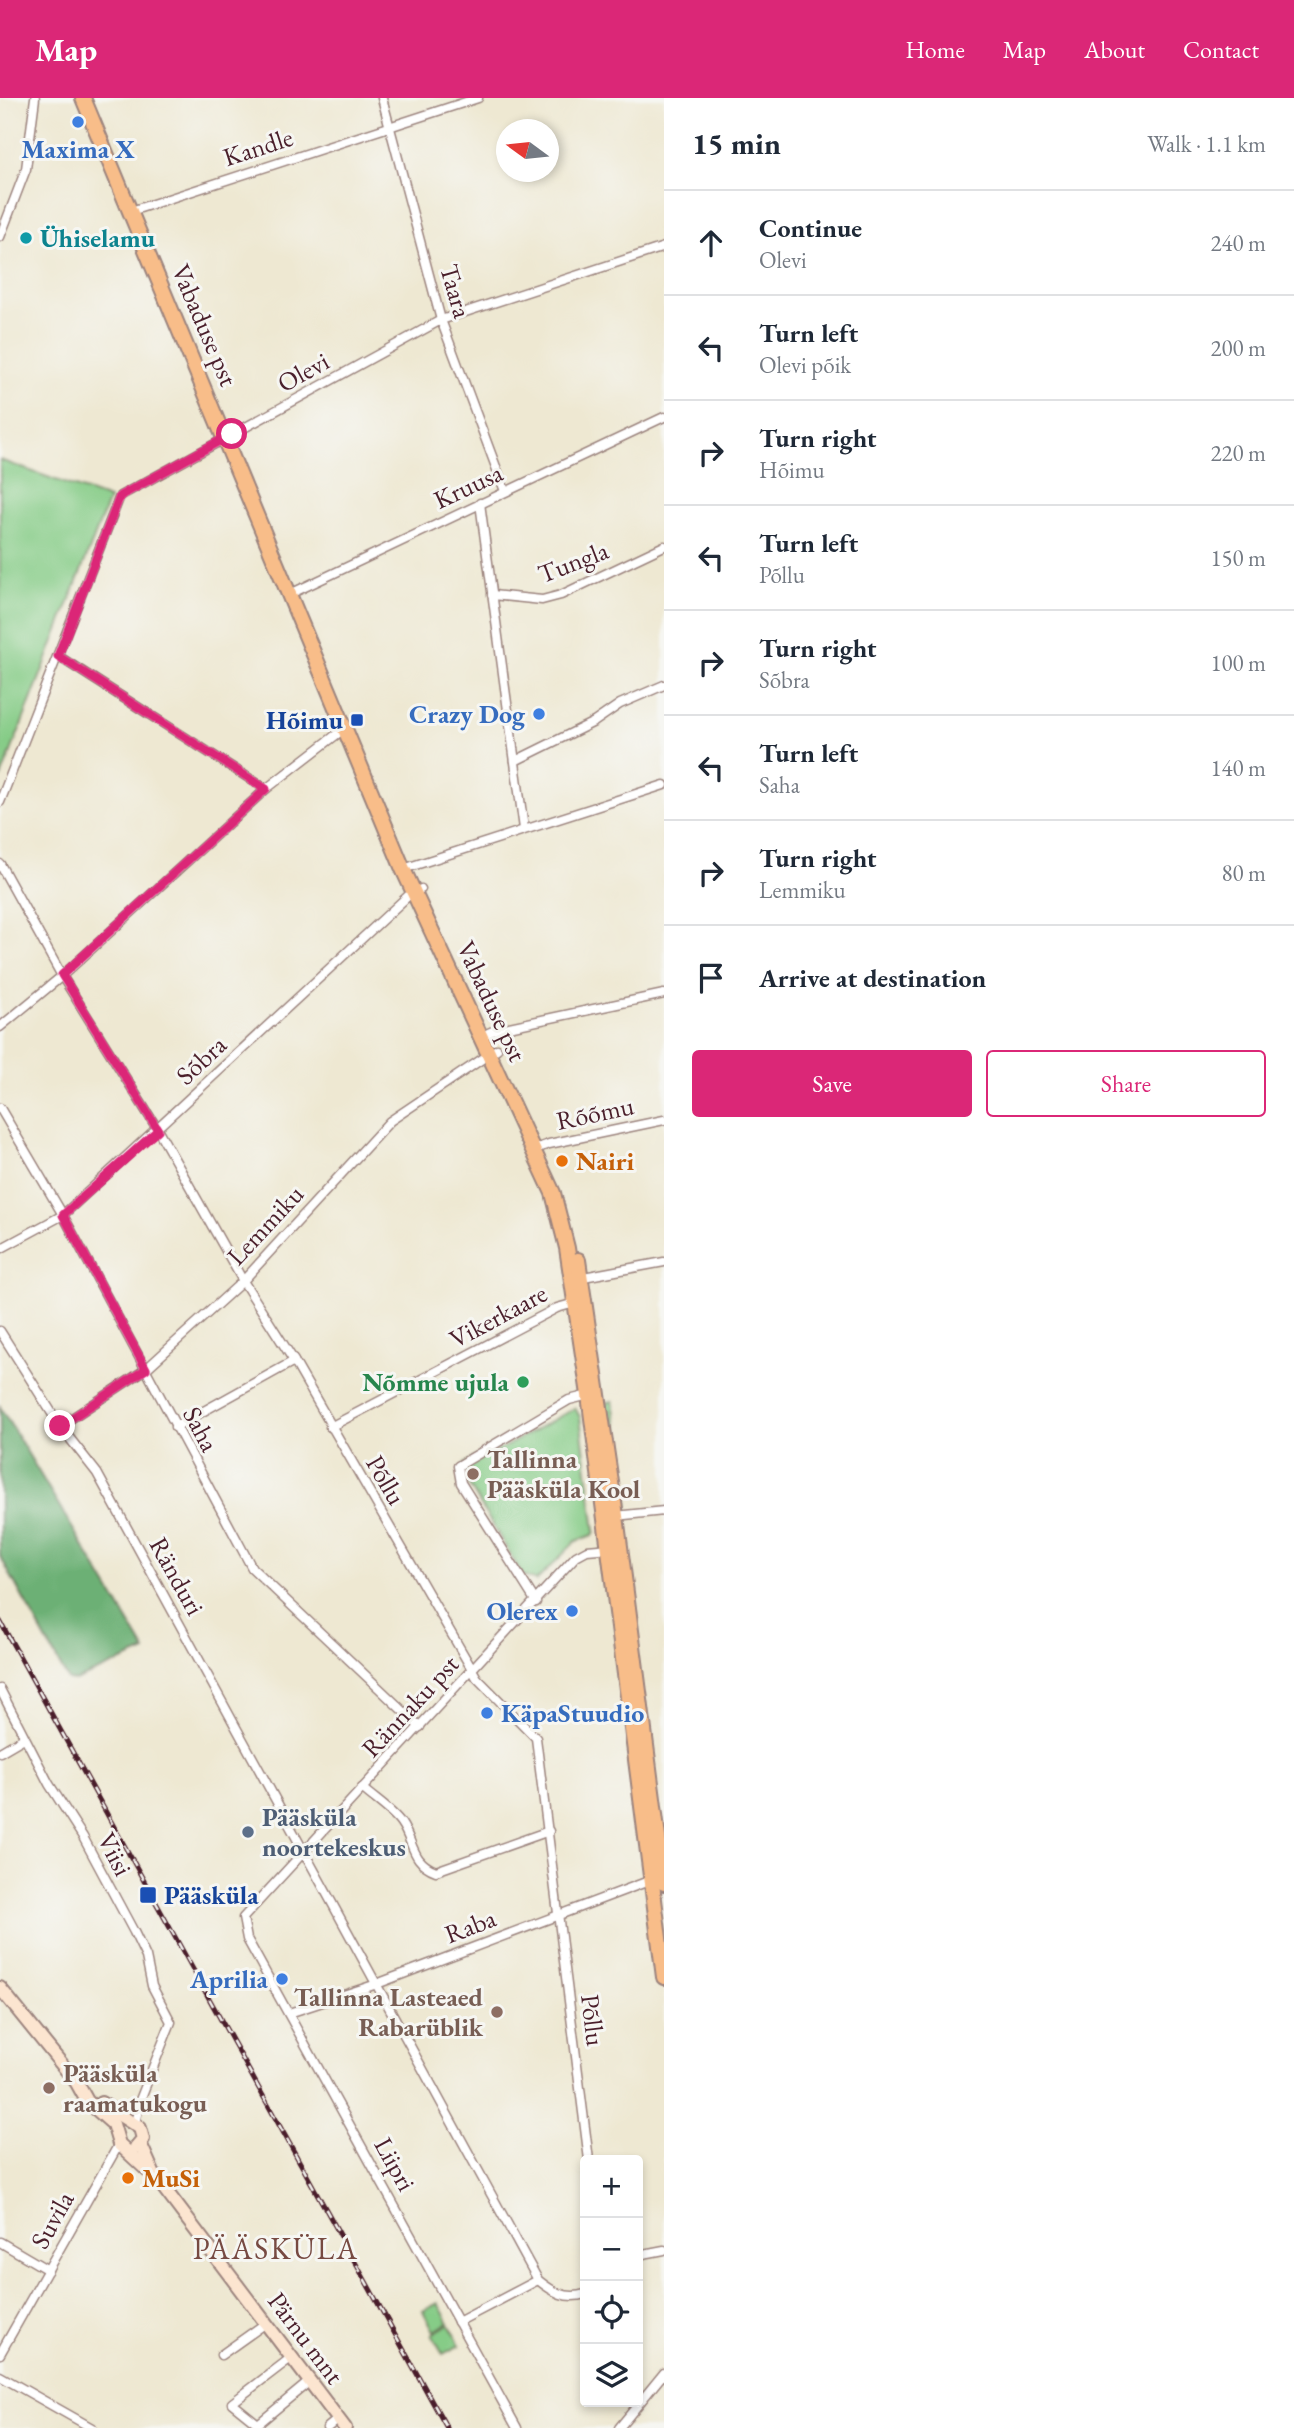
<!DOCTYPE html>
<meta charset="utf-8">
<style>
body{margin:0;font-family:"EB Garamond",serif;background:#f6f6f7;color:#1f2937}
.controls{position:absolute;right:21px;bottom:21px;display:grid;overflow:hidden;border-radius:7px;box-shadow:0 4px 10px #0003}
.controls button{width:63px;height:63px;display:grid;place-items:center;padding:0;border:0;border-bottom:2px solid #e0e1e3;background:#fff;color:#1f2937;font:35px sans-serif}
.compass{position:absolute;left:496px;top:21px;width:63px;height:63px;border-radius:50%;background:#fff;box-shadow:0 4px 10px #0003;rotate:285deg}
.stop{position:absolute;width:21px;height:21px;margin:-16px;border:5px solid #db2777;border-radius:50%;background:#fff}
.stop.end{background:#db2777;border-color:#fff;box-shadow:0 2px 7px #0008}
.list{margin:0;padding:0;list-style:none}
h2{display:flex;justify-content:space-between;align-items:center;height:91px;margin:0;padding:0 28px;font-size:30px}
h2 small{font-size:23px;font-weight:400;color:#747a83}
.list li{display:grid;grid-template-columns:46px 1fr auto;gap:21px;align-items:center;box-sizing:border-box;height:105px;padding:0 28px;border-top:2px solid #e0e1e3}
.list b{display:block;font-size:26px;white-space:nowrap}
.list p{margin:0;font-size:23px;white-space:nowrap;color:#747a83}
.list em{font-size:23px;font-style:normal;color:#747a83}
.actions{display:flex;gap:14px;padding:21px 28px}
.actions a{flex:1;padding:16px 0;border:2px solid #db2777;border-radius:7px;text-align:center;font-size:24px;color:#db2777}
.actions .main{background:#db2777;color:#fff}
.icon{flex:none;width:38px;height:38px;fill:none;stroke:currentColor;stroke-width:2;stroke-linecap:round;stroke-linejoin:round}
.map{position:relative;flex:none;width:664px;height:2330px;overflow:hidden}
header{display:flex;align-items:center;gap:42px;box-sizing:border-box;height:98px;padding:0 35px;background:#db2777;color:#fff}
header strong{font-size:33px}
nav{display:flex;gap:38px;margin-inline-start:auto;font-size:24px}
main{display:flex}
aside{flex:1;background:#fff}
.map>svg:first-child{display:block}
</style>
<header>
<strong>Map</strong>
<nav><a>Home</a><a>Map</a><a>About</a><a>Contact</a></nav>
</header>
<main>
<div class="map">
<svg width="664" height="2330" viewBox="0 0 664 2330">
<rect width="100%" height="100%" fill="#f6f6f2"/>
<filter id="ink" filterUnits="userSpaceOnUse"><feTurbulence type="fractalNoise" baseFrequency=".0143" numOctaves="2"/><feDisplacementMap in="SourceGraphic" scale="14" xChannelSelector="R" yChannelSelector="G"/><feConvolveMatrix kernelMatrix="1 2 1 2 8 2 1 2 1" color-interpolation-filters="sRGB"/></filter>
<filter id="wash" filterUnits="userSpaceOnUse"><feTurbulence type="fractalNoise" baseFrequency=".00686" numOctaves="4" result="noise"/><feDisplacementMap in="SourceGraphic" scale="28" xChannelSelector="R" yChannelSelector="G"/><feGaussianBlur stdDeviation="1.57" result="paint"/><feColorMatrix in="noise" values="0 0 0 0 0 0 0 0 0 0 0 0 0 0 0 0 0 1.4 0 .05"/><feComposite in="paint" operator="in"/></filter>
<g filter="url(#wash)">
<rect width="100%" height="100%" fill="#eee8d2"/>
<!-- green -->
<g fill="#86cc87" stroke="#687659" stroke-width="2">
<polygon points="0,362 109,401 0,682"/>
<polygon points="613,1303 628,1408 627,1409 620,1407 605,1305"/>
<polygon points="575,1310 580,1319 595,1433 593,1437 576,1443 536,1483 523,1478 461,1374 464,1366 487,1352 490,1357"/>
<polygon points="438,2205 449,2225 434,2233 423,2213"/>
<polygon points="449,2226 460,2247 443,2256 432,2236"/>
</g>
<!-- forest -->
<polygon fill="#6cb074" stroke="#5b6850" stroke-width="2" points="0,1309 146,1553 75,1583 68,1582 0,1458"/>
</g>
<g filter="url(#ink)">
<g fill="none" stroke-linecap="round" stroke-linejoin="round">
<!-- minor casing -->
<g stroke="#9c847e" stroke-width="11">
<g id="minor">
<polyline points="382,0 441,222 505,393"/>
<polyline points="131,113 478,0"/>
<polyline points="0,139 26,71 35,0"/>
<polyline points="480,405 524,731"/>
<polyline points="290,496 664,319"/>
<polyline points="492,497 542,502 561,497 664,448"/>
<polyline points="58,558 266,691"/>
<polyline points="515,663 594,624 620,606 664,587"/>
<polyline points="0,704 120,398 441,222 664,149"/>
<polyline points="0,766 62,878 158,1032 243,1183 294,1263 477,1580 536,1640 589,2062"/>
<polyline points="403,771 664,687"/>
<polyline points="0,929 62,878 266,691 345,630"/>
<polyline points="482,938 495,932 664,896"/>
<polyline points="0,1010 63,1117 252,1470 420,1629"/>
<polyline points="535,1051 549,1046 664,1022"/>
<polyline points="0,1151 63,1117 409,797 421,791"/>
<polyline points="578,1180 664,1164"/>
<path d="M0,1233L60,1328L97,1375L538,2182C553,2194 566,2202 585,2196"/>
<polyline points="60,1328 146,1271 243,1183 390,1023 497,951"/>
<polyline points="175,1329 294,1263"/>
<polyline points="330,1329 557,1210 575,1205"/>
<polyline points="615,1418 664,1413"/>
<polyline points="536,1504 461,1385 458,1368 569,1302 593,1296"/>
<polyline points="0,1591 49,1686 83,1739 134,1834 146,1859 152,1888 171,1924 140,2002 135,2026"/>
<polyline points="0,1654 24,1640"/>
<path d="M362,1690C374,1701 392,1712 401,1725C414,1744 411,1764 436,1773L549,1733"/>
<polyline points="289,1915 374,1887 654,1781"/>
<polyline points="0,2144 48,2172"/>
<polyline points="638,2157 664,2152"/>
<polyline points="458,2224 538,2182"/>
<polyline points="0,2256 119,2046"/>
<polyline points="221,2257 266,2225"/>
<polyline points="292,2259 232,2305 258,2326 310,2283"/>
<polyline points="0,2278 92,2330"/>
<polyline points="327,2330 338,2321"/>
<polyline points="517,2330 247,1841 243,1820 576,1458 587,1452 610,1450"/>
<polyline points="619,2330 664,2275"/>
</g>
</g>
<!-- secondary casing -->
<g stroke="#9c847e" stroke-width="16">
<g id="secondary">
<polyline points="0,1890 77,1985 87,2003 113,2026 119,2046 148,2073"/>
<polyline points="101,2005 140,2030 143,2041 136,2049"/>
<polyline points="140,2045 154,2077 345,2330"/>
</g>
</g>
<!-- trunk casing -->
<g stroke="#9c847e" stroke-width="18">
<g id="trunk">
<polyline points="83,0 403,771 553,1095 567,1150 589,1297 664,1879"/>
<polyline points="578,1162 616,1418 664,1785"/>
</g>
</g>
<!-- minor -->
<use href="#minor" stroke="#fff" stroke-width="8"/>
<!-- secondary -->
<use href="#secondary" stroke="#fce5d0" stroke-width="12"/>
<!-- trunk -->
<use href="#trunk" stroke="#f8bd89" stroke-width="14"/>
<!-- rail casing -->
<g stroke="#4a1f2b" stroke-width="5">
<polyline id="rail" points="0,1523 447,2330"/>
</g>
<!-- rail -->
<use href="#rail" stroke="#f6f6f2" stroke-width="2.5" stroke-dasharray="8" stroke-linecap="butt"/>
</g>
</g>
<g fill="none" stroke-linecap="round" stroke-linejoin="round" filter="url(#ink)">
<!-- route -->
<polyline stroke="#db2777" stroke-width="9" points="60,1328 146,1271 63,1117 158,1032 62,877 266,691 58,558 120,398 232,336"/>
</g>
<!-- markers -->
<g fill="#3f7fe0" stroke="#f6f6f2" stroke-width="2.5">
<circle cx="78" cy="24" r="7"/>
<circle cx="539" cy="616" r="7"/>
<circle cx="572" cy="1513" r="7"/>
<circle cx="487" cy="1615" r="7"/>
<circle cx="282" cy="1881" r="7"/>
</g>
<circle fill="#0f9aa8" stroke="#f6f6f2" stroke-width="2.5" cx="26" cy="140" r="7"/>
<g fill="#1a4fb4" stroke="#f6f6f2" stroke-width="2.5">
<rect x="350" y="615" width="14" height="14" rx="3.5"/>
<rect x="139" y="1788" width="18" height="18" rx="3.5"/>
</g>
<g fill="#e8710a" stroke="#f6f6f2" stroke-width="2.5">
<circle cx="562" cy="1063" r="7"/>
<circle cx="128" cy="2080" r="7"/>
</g>
<circle fill="#2e9e5b" stroke="#f6f6f2" stroke-width="2.5" cx="523" cy="1284" r="7"/>
<g fill="#8d6e63" stroke="#f6f6f2" stroke-width="2.5">
<circle cx="473" cy="1376" r="7"/>
<circle cx="497" cy="1914" r="7"/>
<circle cx="49" cy="1990" r="7"/>
</g>
<circle fill="#5c6f8a" stroke="#f6f6f2" stroke-width="2.5" cx="248" cy="1734" r="7"/>
<g text-anchor="middle" dominant-baseline="central" stroke-width="6" stroke-linejoin="round" paint-order="stroke">
<!-- street labels -->
<g font-size="26" fill="#4a1f2b" stroke="#f6f6f2">
<text transform="translate(258 49) rotate(-18)">Kandle</text>
<text transform="translate(456 193) rotate(74)">Taara</text>
<text transform="translate(205 227) rotate(67)">Vabaduse pst</text>
<text transform="translate(303 274) rotate(-29)">Olevi</text>
<text transform="translate(468 388) rotate(-25)">Kruusa</text>
<text transform="translate(573 464) rotate(-21)">Tungla</text>
<text transform="translate(492 903) rotate(65)">Vabaduse pst</text>
<text transform="translate(201 962) rotate(-43)">Sõbra</text>
<text transform="translate(595 1015) rotate(-12)">Rõõmu</text>
<text transform="translate(265 1127) rotate(-47)">Lemmiku</text>
<text transform="translate(498 1218) rotate(-28)">Vikerkaare</text>
<text transform="translate(201 1331) rotate(62)">Saha</text>
<text transform="translate(386 1382) rotate(60)">Põllu</text>
<text transform="translate(177 1478) rotate(61)">Ränduri</text>
<text transform="translate(410 1608) rotate(-47)">Rännaku pst</text>
<text transform="translate(115 1756) rotate(63)">Viisi</text>
<text transform="translate(470 1828) rotate(-21)">Raba</text>
<text transform="translate(593 1922) rotate(83)">Põllu</text>
<text transform="translate(395 2066) rotate(61)">Liipri</text>
<text transform="translate(52 2122) rotate(-61)">Suvila</text>
<text transform="translate(306 2240) rotate(53)">Pärnu mnt</text>
</g>
<!-- shop labels -->
<g font-size="26" font-weight="bold" fill="#366cbe" stroke="#f6f6f2" text-anchor="end">
<text x="78" y="51" text-anchor="middle">Maxima X</text>
<text x="525" y="616">Crazy Dog</text>
<text x="558" y="1513">Olerex</text>
<text x="501" y="1615" text-anchor="start">KäpaStuudio</text>
<text x="268" y="1881">Aprilia</text>
</g>
<!-- culture labels -->
<g font-size="26" font-weight="bold" fill="#0d838f" stroke="#f6f6f2" text-anchor="start">
<text x="40" y="140">Ühiselamu</text>
</g>
<!-- transit labels -->
<g font-size="26" font-weight="bold" fill="#164399" stroke="#f6f6f2" text-anchor="end">
<text x="343" y="622">Hõimu</text>
<text x="164" y="1797" text-anchor="start">Pääsküla</text>
</g>
<!-- food labels -->
<g font-size="26" font-weight="bold" fill="#c56008" stroke="#f6f6f2" text-anchor="start">
<text x="576" y="1063">Nairi</text>
<text x="142" y="2080">MuSi</text>
</g>
<!-- leisure labels -->
<g font-size="26" font-weight="bold" fill="#27864d" stroke="#f6f6f2" text-anchor="end">
<text x="509" y="1284">Nõmme ujula</text>
</g>
<!-- education labels -->
<g font-size="26" font-weight="bold" fill="#785e54" stroke="#f6f6f2" text-anchor="start">
<text x="487" y="1361">Tallinna<tspan x="487" dy="30">Pääsküla Kool</tspan></text>
<text x="483" y="1899" text-anchor="end">Tallinna Lasteaed<tspan x="483" dy="30">Rabarüblik</tspan></text>
<text x="63" y="1975">Pääsküla<tspan x="63" dy="30">raamatukogu</tspan></text>
</g>
<!-- service labels -->
<g font-size="26" font-weight="bold" fill="#4e5e75" stroke="#f6f6f2" text-anchor="start">
<text x="262" y="1719">Pääsküla<tspan x="262" dy="30">noortekeskus</tspan></text>
</g>
<!-- quarter labels -->
<g font-size="30" letter-spacing="2" fill="#774a42" stroke="#f6f6f2">
<text x="276" y="2150">PÄÄSKÜLA</text>
</g>
</g>
</svg>
<div class="controls">
<button>+</button>
<button>−</button>
<button><svg class="icon" aria-label="locate" viewBox="0 0 24 24"><circle cx="12" cy="12" r="6"/><path d="M12 2v4M12 18v4M2 12h4M18 12h4"/></svg></button>
<button><svg class="icon" aria-label="layers" viewBox="0 0 24 24"><path d="M12 4l9 5-9 5-9-5zM3 14l9 5 9-5"/></svg></button>
</div>
<svg class="compass" viewBox="-18 -18 36 36"><path d="M0-13l5 13h-10z" fill="#e53935"/><path d="M0 13l5-13h-10z" fill="#747a83"/></svg>
<div class="stop" style="left:232px;top:336px"></div>
<div class="stop end" style="left:60px;top:1328px"></div>
</div>
<aside>
<h2>15 min<small>Walk · 1.1 km</small></h2>
<ul class="list">
<li><svg class="icon" aria-label="ahead" viewBox="0 0 24 24"><path d="M12 20V5M6 11l6-6 6 6"/></svg><div><b>Continue</b><p>Olevi</p></div><em>240 m</em></li>
<li><svg class="icon" aria-label="left" viewBox="0 0 24 24"><path d="M17 20v-9H6M10 6l-5 5 5 5"/></svg><div><b>Turn left</b><p>Olevi põik</p></div><em>200 m</em></li>
<li><svg class="icon" aria-label="right" viewBox="0 0 24 24"><path d="M7 20v-9h11M14 6l5 5-5 5"/></svg><div><b>Turn right</b><p>Hõimu</p></div><em>220 m</em></li>
<li><svg class="icon" aria-label="left" viewBox="0 0 24 24"><path d="M17 20v-9H6M10 6l-5 5 5 5"/></svg><div><b>Turn left</b><p>Põllu</p></div><em>150 m</em></li>
<li><svg class="icon" aria-label="right" viewBox="0 0 24 24"><path d="M7 20v-9h11M14 6l5 5-5 5"/></svg><div><b>Turn right</b><p>Sõbra</p></div><em>100 m</em></li>
<li><svg class="icon" aria-label="left" viewBox="0 0 24 24"><path d="M17 20v-9H6M10 6l-5 5 5 5"/></svg><div><b>Turn left</b><p>Saha</p></div><em>140 m</em></li>
<li><svg class="icon" aria-label="right" viewBox="0 0 24 24"><path d="M7 20v-9h11M14 6l5 5-5 5"/></svg><div><b>Turn right</b><p>Lemmiku</p></div><em>80 m</em></li>
<li><svg class="icon" aria-label="arrive" viewBox="0 0 24 24"><path d="M6 21V4h12l-3 4 3 4H6"/></svg><div><b>Arrive at destination</b></div></li>
</ul>
<div class="actions"><a class="main">Save</a><a>Share</a></div>
</aside>
</main>
